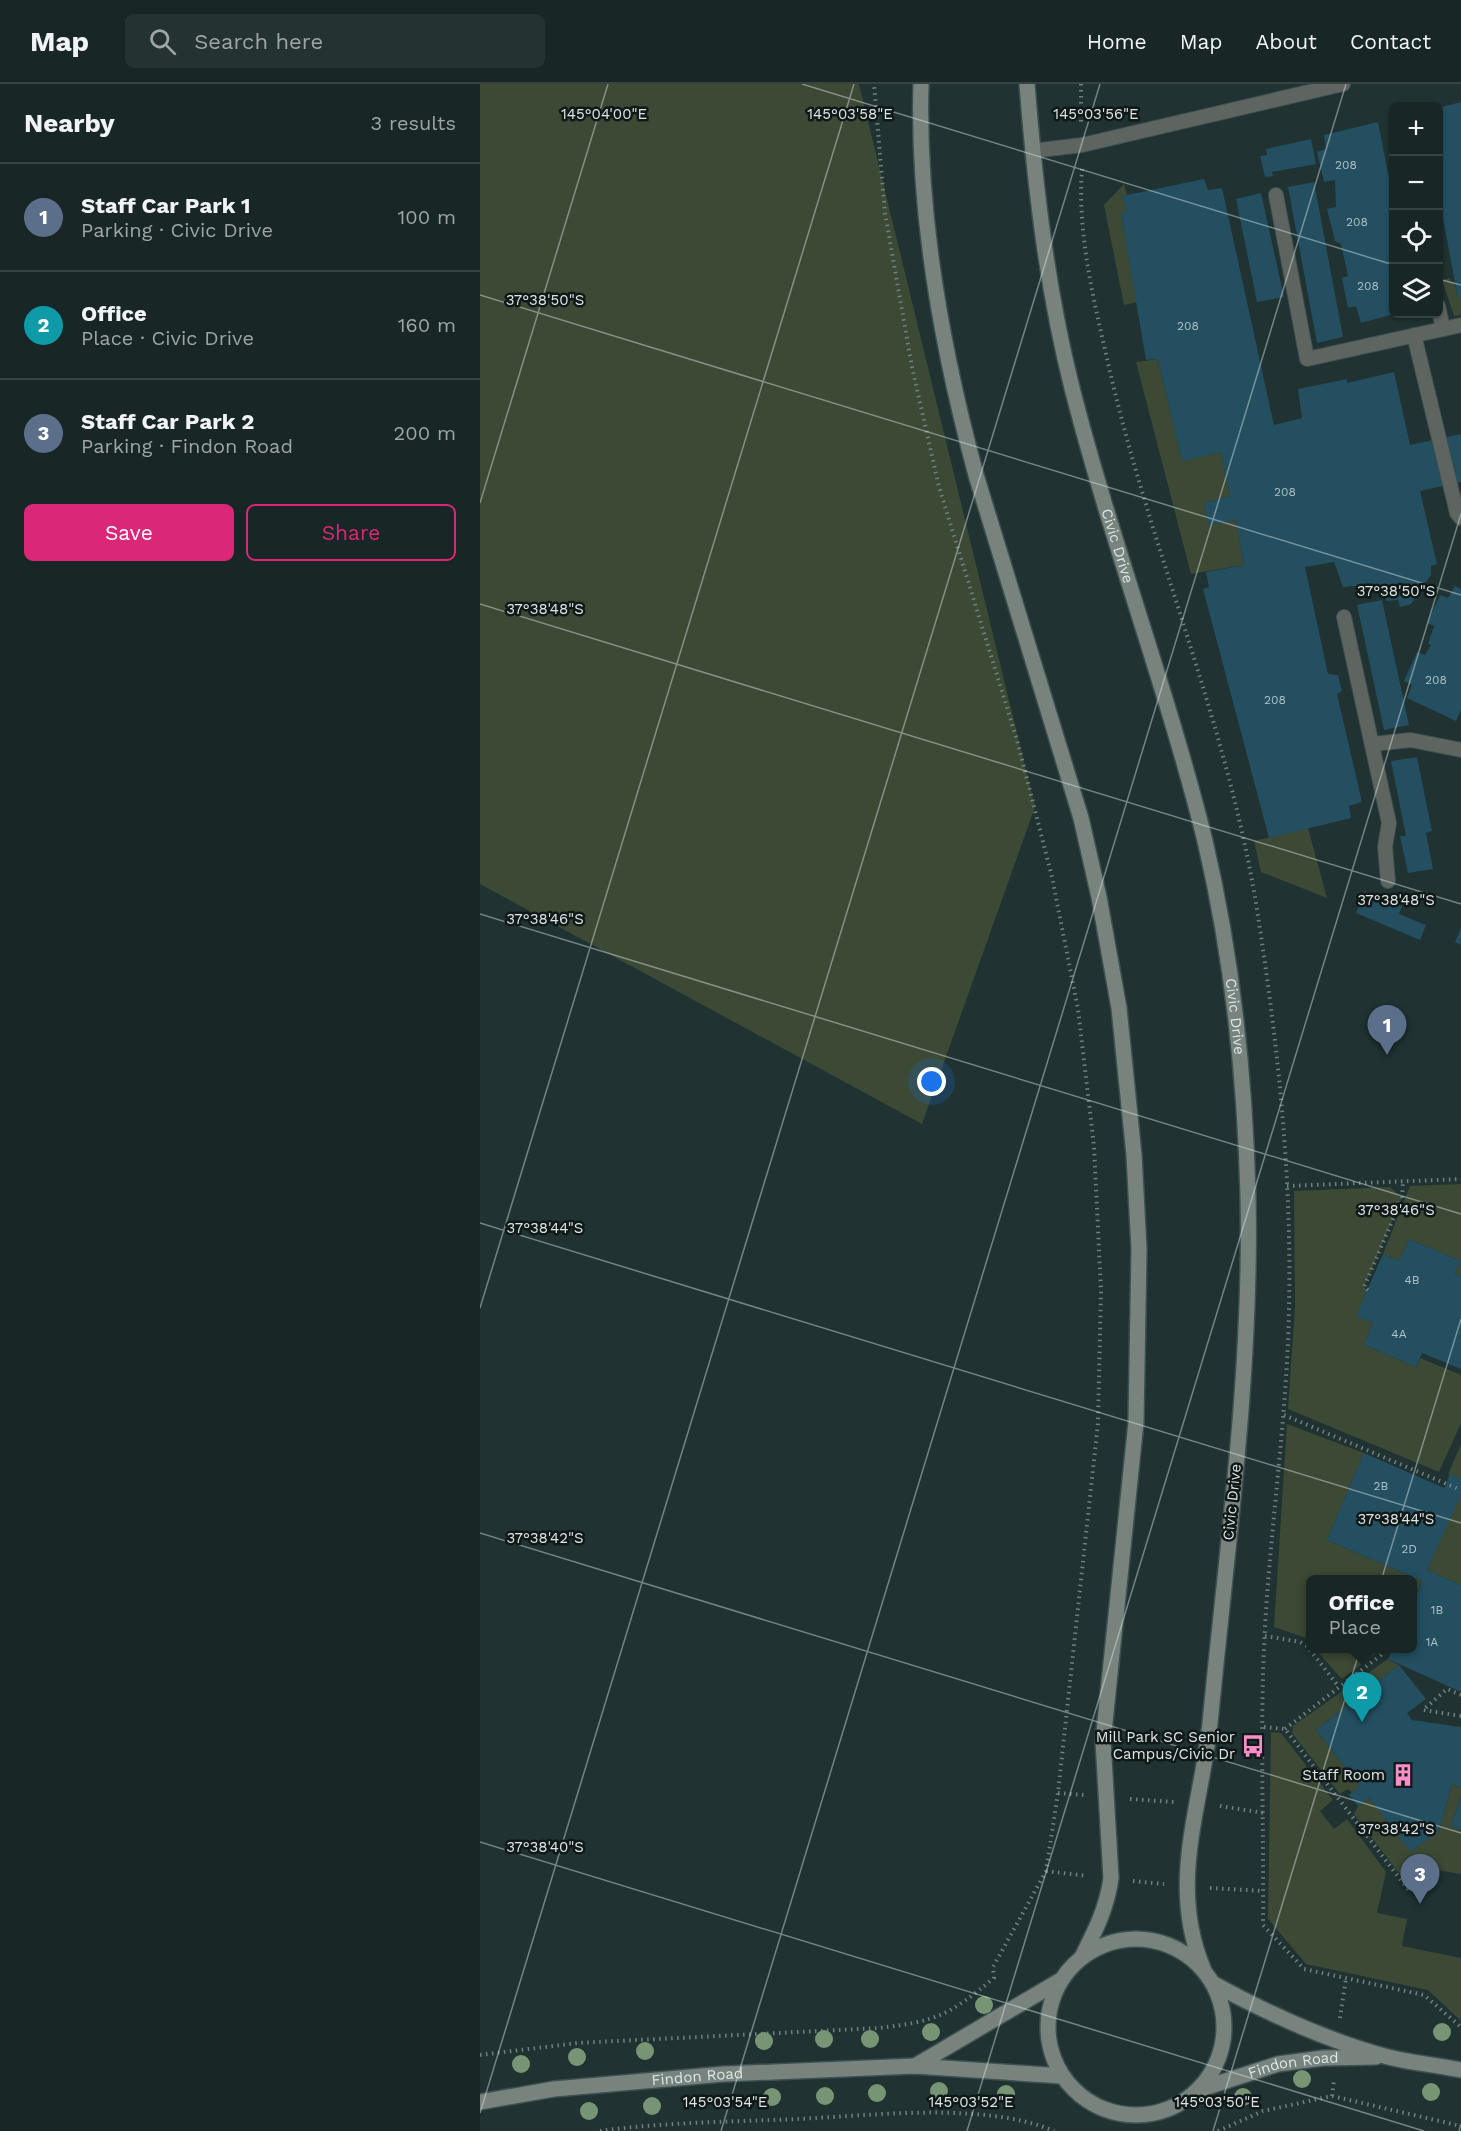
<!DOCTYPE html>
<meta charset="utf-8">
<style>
body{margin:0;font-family:"Work Sans",sans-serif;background:#253232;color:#f1f3f6}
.controls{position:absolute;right:18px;top:18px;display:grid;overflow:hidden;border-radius:9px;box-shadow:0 2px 4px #0004}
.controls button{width:54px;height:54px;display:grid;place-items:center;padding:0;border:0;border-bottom:2px solid #364343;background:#182626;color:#f1f3f6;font:30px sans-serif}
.you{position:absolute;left:452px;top:998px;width:21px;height:21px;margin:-15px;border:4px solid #fff;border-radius:50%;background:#1a73e8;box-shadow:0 0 0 9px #1a73e833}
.badge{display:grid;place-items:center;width:39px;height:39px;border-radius:50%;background:#db2777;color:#fff;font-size:20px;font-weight:700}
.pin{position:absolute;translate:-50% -50px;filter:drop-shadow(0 2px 3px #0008)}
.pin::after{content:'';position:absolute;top:32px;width:21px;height:18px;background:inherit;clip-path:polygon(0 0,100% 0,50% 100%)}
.popup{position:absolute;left:826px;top:1491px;width:111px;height:78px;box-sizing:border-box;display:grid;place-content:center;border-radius:9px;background:#182626;filter:drop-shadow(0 2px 4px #0005);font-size:20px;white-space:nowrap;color:#9fa5a7}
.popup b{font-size:22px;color:#f1f3f6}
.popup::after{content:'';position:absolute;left:50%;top:100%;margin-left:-12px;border:12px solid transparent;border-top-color:#182626}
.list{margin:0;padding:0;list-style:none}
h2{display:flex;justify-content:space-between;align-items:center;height:78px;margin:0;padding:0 24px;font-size:26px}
h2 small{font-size:20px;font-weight:400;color:#9fa5a7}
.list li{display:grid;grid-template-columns:39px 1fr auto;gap:18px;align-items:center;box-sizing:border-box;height:108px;padding:0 24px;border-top:2px solid #364343}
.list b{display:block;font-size:22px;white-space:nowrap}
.list p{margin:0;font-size:20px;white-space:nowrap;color:#9fa5a7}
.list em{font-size:20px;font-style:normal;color:#9fa5a7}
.actions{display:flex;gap:12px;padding:18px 24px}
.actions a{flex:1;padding:14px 0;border:2px solid #db2777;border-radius:9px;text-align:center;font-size:21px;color:#db2777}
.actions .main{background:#db2777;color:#fff}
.icon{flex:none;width:33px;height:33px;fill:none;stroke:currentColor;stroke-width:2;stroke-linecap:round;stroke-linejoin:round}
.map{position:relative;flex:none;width:981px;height:2047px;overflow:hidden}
header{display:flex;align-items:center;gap:36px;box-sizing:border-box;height:84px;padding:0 30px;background:#182626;border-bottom:2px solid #364343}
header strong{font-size:28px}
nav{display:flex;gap:33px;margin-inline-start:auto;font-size:21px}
.search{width:420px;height:54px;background:#253232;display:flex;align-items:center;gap:15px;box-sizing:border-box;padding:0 21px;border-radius:9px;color:#9fa5a7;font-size:22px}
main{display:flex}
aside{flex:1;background:#182626}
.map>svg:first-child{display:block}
</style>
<header>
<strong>Map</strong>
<div class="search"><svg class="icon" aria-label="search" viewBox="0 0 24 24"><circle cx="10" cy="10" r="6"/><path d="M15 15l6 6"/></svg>Search here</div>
<nav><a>Home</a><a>Map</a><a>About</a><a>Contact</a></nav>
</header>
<main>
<aside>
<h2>Nearby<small>3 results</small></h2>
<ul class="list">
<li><span class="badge" style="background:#5c6f8a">1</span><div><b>Staff Car Park 1</b><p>Parking · Civic Drive</p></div><em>100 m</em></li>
<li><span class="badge" style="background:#0f9aa8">2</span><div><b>Office</b><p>Place · Civic Drive</p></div><em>160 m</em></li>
<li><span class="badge" style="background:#5c6f8a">3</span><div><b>Staff Car Park 2</b><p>Parking · Findon Road</p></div><em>200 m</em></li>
</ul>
<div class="actions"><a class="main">Save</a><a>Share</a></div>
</aside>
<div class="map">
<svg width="981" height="2047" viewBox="0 0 981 2047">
<rect width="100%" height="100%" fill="#203232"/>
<!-- green -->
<g fill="#3c4935">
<polygon points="0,0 379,0 555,723 442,1040 0,800"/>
<polygon points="644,100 647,111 642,112 647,127 641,129 657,218 644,221 624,121"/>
<polygon points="970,194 971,198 974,197 978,213 981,213 981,231 974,232 962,196"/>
<polygon points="678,275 702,376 741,368 750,412 724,419 729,441 756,436 764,481 711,490 656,278"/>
<polygon points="828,744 847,814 781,788 774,757"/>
<polygon points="981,1100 981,1192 975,1190 981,1177 929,1155 919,1177 903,1170 930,1102"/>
<polygon points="910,1103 922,1114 884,1203 887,1206 877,1232 893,1239 884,1261 936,1283 940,1274 981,1291 981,1339 959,1388 808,1325 815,1223 814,1107"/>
<polygon points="807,1340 884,1369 847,1456 942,1497 933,1516 933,1496 831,1496 831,1560 826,1554 794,1543"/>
<polygon points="981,1360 981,1395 968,1390"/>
<polygon points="980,1411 981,1411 981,1501 947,1486"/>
<polygon points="835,1565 909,1565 907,1569 900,1566 862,1595"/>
<polygon points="908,1575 919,1581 836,1646 880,1702 872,1709 868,1705 860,1710 812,1649 813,1642"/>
<polygon points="791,1648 801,1649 853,1716 840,1727 854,1745 867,1735 906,1788 897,1829 927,1835 922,1862 981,1874 981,1937 948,1906 826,1880 788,1835"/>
<polygon points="972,1700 981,1704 981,1712 971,1742 981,1746 981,1790 935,1782 933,1798 924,1796 874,1730 878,1722 889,1714 932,1767 959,1746"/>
</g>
<!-- building -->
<g fill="#234f60">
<polygon points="981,18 981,213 978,214 958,108 958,24"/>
<polygon points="898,38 914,120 914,230 881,239 876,222 868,224 862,194 868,192 861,160 855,157 847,125 856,123 855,96 844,98 837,68 846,65 844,51"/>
<polygon points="831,55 836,80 792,88 793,92 785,93 780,72 787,71 786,65"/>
<polygon points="724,95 728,106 742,104 794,341 822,334 818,305 867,295 867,299 914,288 930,361 981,350 981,398 940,407 957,480 951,482 951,491 931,520 920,523 918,516 906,517 903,505 878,510 876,502 863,503 854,478 825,483 848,590 858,591 862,607 857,610 882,718 869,722 871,734 789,754 723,505 729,503 726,488 764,481 756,436 729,441 724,419 750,412 741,368 702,377 678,275 666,276 641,129 647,127 642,112"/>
<polygon points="834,98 863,253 837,259 808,103"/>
<polygon points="781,109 804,213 777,218 756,115"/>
<polygon points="975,502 981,505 981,626 976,637 927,614 932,601 924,597 937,568 945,571 951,561 948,560 954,542 947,539 960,511 968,514"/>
<polygon points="902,516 929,641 904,646 877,521"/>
<polygon points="937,673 952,747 946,749 953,785 928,789 920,752 926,752 911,677"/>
<polygon points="885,807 895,811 896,809 922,822 919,830 946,841 940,856 876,829"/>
<polygon points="981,844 981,861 975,858"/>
<polygon points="929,1155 981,1177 975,1190 981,1192 981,1285 942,1269 936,1283 884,1261 893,1239 876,1232 903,1170 919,1177"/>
<polygon points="884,1369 964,1404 970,1390 981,1395 981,1411 947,1486 981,1501 981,1608 908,1575 913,1564 933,1564 933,1519 942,1497 847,1456"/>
<polygon points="919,1581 946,1615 927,1629 932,1636 981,1643 981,1704 972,1700 959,1746 931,1768 889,1714 878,1722 869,1711 880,1702 836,1646"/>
<polygon points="981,1713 981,1746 971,1742"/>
</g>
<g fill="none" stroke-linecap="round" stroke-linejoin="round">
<!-- lane casing -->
<g stroke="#3e4f4f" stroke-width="16">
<g id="lane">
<polyline points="552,67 602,61 863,0"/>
<polyline points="796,111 827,275 981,241"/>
<polyline points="958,222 963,245"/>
<polyline points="934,251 977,429 981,434"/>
<polyline points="864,533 909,739 905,763 908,797"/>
<polyline points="893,660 931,656 981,666"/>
</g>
</g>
<!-- secondary casing -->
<g stroke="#3e4f4f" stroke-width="18">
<g id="secondary">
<path d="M441,0C437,131 462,265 496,391L601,734L619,813L639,924L654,1071L659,1165L656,1338L623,1657L631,1794C627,1824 615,1847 602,1873"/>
<path id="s1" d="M547,0C555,102 567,205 592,304C631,457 687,604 725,757C752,872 765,993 768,1111C772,1287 747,1463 730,1639C721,1725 688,1799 723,1884"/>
<circle cx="656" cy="1943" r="88"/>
<path d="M734,1900C789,1930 848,1957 908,1973C932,1979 957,1981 981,1986"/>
<polyline points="435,1982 581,1896"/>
<path id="s2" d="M721,2005L798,1980L843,1974L896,1973"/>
<path id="s3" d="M0,2018L74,2005L244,1990L435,1982L582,1992"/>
</g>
</g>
<!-- path -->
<g stroke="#718080" stroke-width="4" stroke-dasharray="1.5 4.5" stroke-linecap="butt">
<polyline points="601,0 601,38"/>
<path d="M602,85C597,149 614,217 628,279C670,466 749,642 778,832C798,962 812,1093 809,1224C807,1338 789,1450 784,1563C780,1656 784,1749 783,1841L824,1885L944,1911L981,1943"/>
<polyline points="807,1102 981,1095"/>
<polyline points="888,1206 884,1203 922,1114 923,1097"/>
<polyline points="804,1331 981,1406"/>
<polyline points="919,1496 920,1494"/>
<polyline points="785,1552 820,1558 827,1562 859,1603"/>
<polyline points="981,1611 967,1605 943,1626 981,1632"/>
<polyline points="784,1643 805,1645 930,1808"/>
<polyline points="805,1645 901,1571 904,1564"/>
<polyline points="578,1709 604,1711"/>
<polyline points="650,1715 694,1718"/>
<polyline points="740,1722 784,1729"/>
<polyline points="566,1787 607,1792"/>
<polyline points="653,1797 684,1800"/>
<polyline points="730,1804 784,1807"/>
<polyline points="860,1934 866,1894"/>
<path d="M0,1971L97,1959L399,1944C457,1937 468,1932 514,1894L513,1883L566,1787L578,1709L618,1339L621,1207L614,1062L598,925L572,793L537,656L459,403L432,283L405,129L394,0"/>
<polyline points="852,2012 854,1996"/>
<path d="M120,2047C185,2038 251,2038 316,2035C391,2032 503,2017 574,2047"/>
<polyline points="738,2047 783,2027 852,2012 981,2042"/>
</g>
<!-- lane -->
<use href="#lane" stroke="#5e6561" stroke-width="14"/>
<!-- secondary -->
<use href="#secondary" stroke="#78837e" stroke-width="15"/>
</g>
<!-- trees -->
<g fill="#779475">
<circle cx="504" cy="1921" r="9"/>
<circle cx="451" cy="1948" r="9"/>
<circle cx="962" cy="1948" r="9"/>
<circle cx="344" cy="1955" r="9"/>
<circle cx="390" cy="1955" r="9"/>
<circle cx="284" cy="1957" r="9"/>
<circle cx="165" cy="1967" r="9"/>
<circle cx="97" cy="1973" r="9"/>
<circle cx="41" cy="1980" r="9"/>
<circle cx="822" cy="1995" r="9"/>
<circle cx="459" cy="2007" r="9"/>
<circle cx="951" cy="2008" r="9"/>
<circle cx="397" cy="2009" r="9"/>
<circle cx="526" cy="2010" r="9"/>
<circle cx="345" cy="2012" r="9"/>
<circle cx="292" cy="2013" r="9"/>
<circle cx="763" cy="2013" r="9"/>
<circle cx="172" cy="2022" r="9"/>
<circle cx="109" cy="2027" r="9"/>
</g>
<!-- ticks -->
<path fill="none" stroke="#dbe6e6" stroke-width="1.5" stroke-opacity="0.45" d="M322,0L914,181M958,195L981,201M0,211L981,511M0,419L128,0M0,520L981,820M0,830L981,1130M0,1139L981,1439M0,1224L374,0M0,1449L981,1749M0,1758L944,2047M0,2029L620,0M241,2047L866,0M487,2047L981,430M733,2047L981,1235M979,2047L981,2040"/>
<!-- icons -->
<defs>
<g id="bus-bare" transform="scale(1.8)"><path d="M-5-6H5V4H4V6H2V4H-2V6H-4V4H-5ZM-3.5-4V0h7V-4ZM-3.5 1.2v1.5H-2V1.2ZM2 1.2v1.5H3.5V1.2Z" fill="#f98fc9" stroke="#101818" stroke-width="2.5" paint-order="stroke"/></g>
<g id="building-bare" transform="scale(1.8)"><path d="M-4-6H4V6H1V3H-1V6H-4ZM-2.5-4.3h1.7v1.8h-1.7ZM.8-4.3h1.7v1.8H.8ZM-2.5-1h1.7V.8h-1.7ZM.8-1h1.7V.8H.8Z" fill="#f98fc9" stroke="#101818" stroke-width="2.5" paint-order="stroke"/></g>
</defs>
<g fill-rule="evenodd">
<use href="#bus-bare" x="773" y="1662"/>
<use href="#building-bare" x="923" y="1691"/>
</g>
<g text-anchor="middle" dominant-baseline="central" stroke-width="5" stroke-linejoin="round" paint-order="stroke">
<!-- number labels -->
<g font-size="12" fill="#adc0c4">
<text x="866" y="81">208</text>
<text x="877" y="138">208</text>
<text x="888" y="202">208</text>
<text x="708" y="242">208</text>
<text x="805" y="408">208</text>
<text x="956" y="596">208</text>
<text x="795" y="616">208</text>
<text x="932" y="1196">4B</text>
<text x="919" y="1250">4A</text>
<text x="901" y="1402">2B</text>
<text x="929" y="1465">2D</text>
<text x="957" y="1526">1B</text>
<text x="952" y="1558">1A</text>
</g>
<!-- street labels -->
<g font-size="15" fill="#dbe6e6" stroke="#101818">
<text stroke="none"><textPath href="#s1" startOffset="472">Civic Drive</textPath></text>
<text stroke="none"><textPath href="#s1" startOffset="958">Civic Drive</textPath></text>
<text transform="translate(752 1418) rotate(-84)">Civic Drive</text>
<text stroke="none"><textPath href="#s2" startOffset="96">Findon Road</textPath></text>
<text stroke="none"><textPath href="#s3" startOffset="219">Findon Road</textPath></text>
</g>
<!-- poi labels -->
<g font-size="15" fill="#dbe6e6" stroke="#101818" text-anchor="end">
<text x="755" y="1653">Mill Park SC Senior<tspan x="755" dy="17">Campus/Civic Dr</tspan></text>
<text x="905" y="1691">Staff Room</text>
</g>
</g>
<g font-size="15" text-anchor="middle" fill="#dbe6e6" stroke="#101818" stroke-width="5" stroke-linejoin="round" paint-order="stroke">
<text x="124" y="35">145°04'00"E</text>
<text x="370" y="35">145°03'58"E</text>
<text x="616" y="35">145°03'56"E</text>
<text x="65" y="221">37°38'50"S</text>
<text x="916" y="512">37°38'50"S</text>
<text x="65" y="530">37°38'48"S</text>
<text x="916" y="821">37°38'48"S</text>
<text x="65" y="840">37°38'46"S</text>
<text x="916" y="1131">37°38'46"S</text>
<text x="65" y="1149">37°38'44"S</text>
<text x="916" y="1440">37°38'44"S</text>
<text x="65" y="1459">37°38'42"S</text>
<text x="916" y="1750">37°38'42"S</text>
<text x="65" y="1768">37°38'40"S</text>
<text x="245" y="2023">145°03'54"E</text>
<text x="491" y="2023">145°03'52"E</text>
<text x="737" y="2023">145°03'50"E</text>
</g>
</svg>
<div class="controls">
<button>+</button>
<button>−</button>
<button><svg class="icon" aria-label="locate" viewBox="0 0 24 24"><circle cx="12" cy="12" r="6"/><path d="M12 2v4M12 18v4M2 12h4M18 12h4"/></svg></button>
<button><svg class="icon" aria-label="layers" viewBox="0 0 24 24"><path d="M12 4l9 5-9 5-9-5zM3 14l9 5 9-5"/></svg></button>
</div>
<div class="you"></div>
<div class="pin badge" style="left:907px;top:971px;background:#5c6f8a">1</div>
<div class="pin badge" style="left:882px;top:1638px;background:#0f9aa8">2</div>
<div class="popup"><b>Office</b>Place</div>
<div class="pin badge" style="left:940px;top:1820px;background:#5c6f8a">3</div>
</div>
</main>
